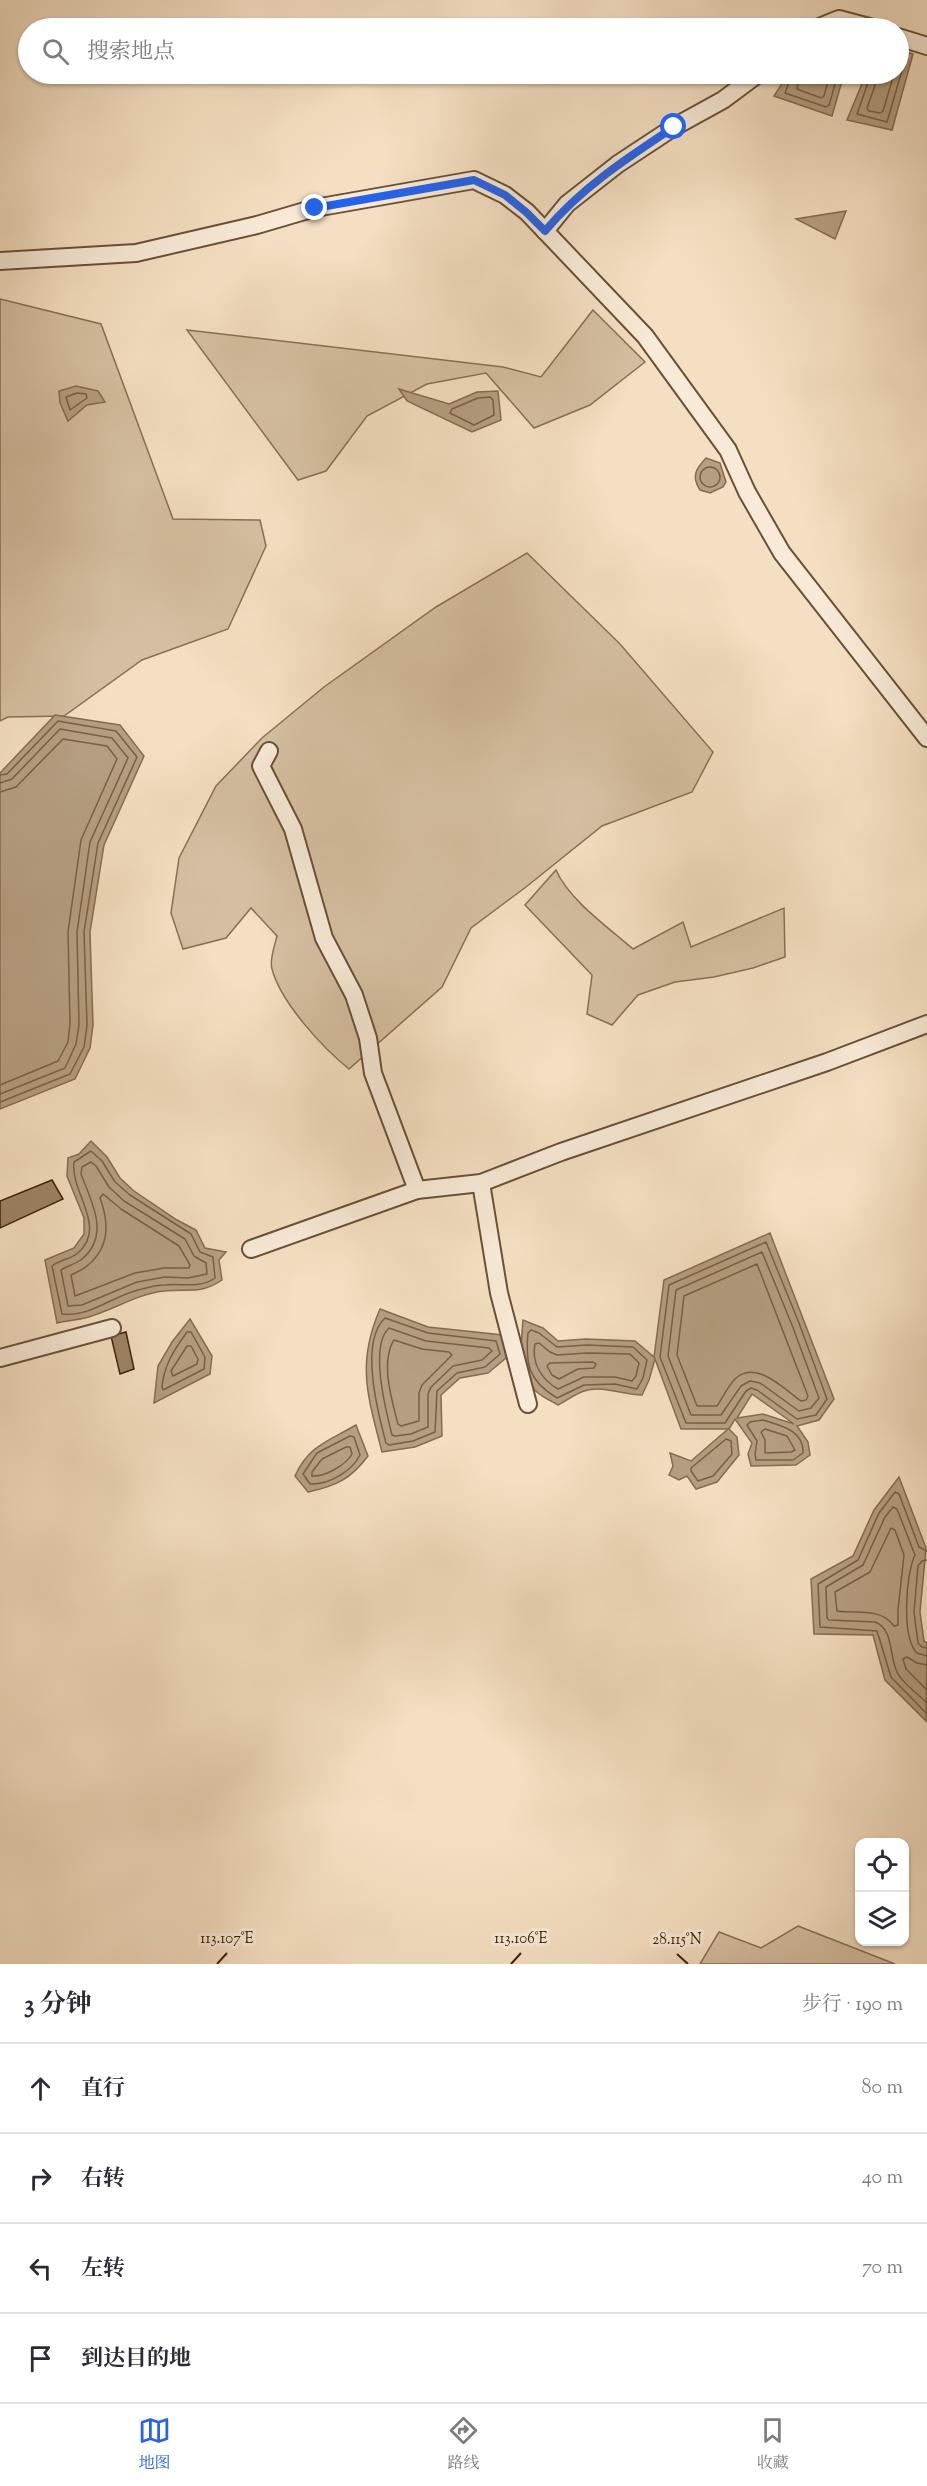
<!DOCTYPE html>
<html lang="zh">
<meta charset="utf-8">
<style>
body{margin:0;font-family:"Sorts Mill Goudy","Noto Serif SC",serif;background:#f7f7f7;color:#2b2b33}
.controls{position:absolute;right:18px;bottom:18px;display:grid;overflow:hidden;border-radius:12px;box-shadow:0 2px 4px #0004}
.controls button{width:54px;height:54px;display:grid;place-items:center;padding:0;border:0;border-bottom:2px solid #e1e1e2;background:#fff;color:#2b2b33;font:30px sans-serif}
.stop{position:absolute;width:18px;height:18px;margin:-14px;border:4px solid #2563eb;border-radius:50%;background:#fff}
.stop.end{background:#2563eb;border-color:#fff;box-shadow:0 2px 6px #0008}
.list{margin:0;padding:0;list-style:none}
h2{display:flex;justify-content:space-between;align-items:center;height:78px;margin:0;padding:0 24px;font-size:26px}
h2 small{font-size:20px;font-weight:400;color:#7c7c81}
.list li{display:grid;grid-template-columns:39px 1fr auto;gap:18px;align-items:center;box-sizing:border-box;height:90px;padding:0 24px;border-top:2px solid #e1e1e2}
.list b{display:block;font-size:22px;white-space:nowrap}
.list em{font-size:20px;font-style:normal;color:#7c7c81}
.icon{flex:none;width:33px;height:33px;fill:none;stroke:currentColor;stroke-width:2;stroke-linecap:round;stroke-linejoin:round}
.map{position:relative;flex:none;width:927px;height:1964px;overflow:hidden}
.search{position:absolute;background:#fff;box-shadow:0 2px 4px #0004;left:18px;right:18px;top:18px;height:66px;display:flex;align-items:center;gap:15px;box-sizing:border-box;padding:0 21px;border-radius:33px;color:#7c7c81;font-size:22px}
.sheet{height:438px;background:#fff}
nav{display:flex;justify-content:space-around;align-items:center;box-sizing:border-box;height:84px;border-top:2px solid #e1e1e2;background:#fff;font-size:16px;color:#7c7c81}
nav a{display:grid;justify-items:center;gap:3px}
nav .on{color:#2563eb}
.map>svg:first-child{display:block}
</style>
<div class="map">
<svg width="927" height="1964" viewBox="0 0 927 1964">
<rect width="100%" height="100%" fill="#f4dfc2"/>
<filter id="stains"><feTurbulence type="fractalNoise" baseFrequency=".00333" numOctaves="4"/><feColorMatrix values="0 0 0 0 .2 0 0 0 0 .09 0 0 0 0 .02 0 0 0 .5 -.17"/></filter>
<radialGradient id="worn" r=".72"><stop offset=".6" stop-color="#630" stop-opacity="0"/><stop offset="1" stop-color="#630" stop-opacity=".3"/></radialGradient>
<!-- green -->
<g fill="#d5bfa2" stroke="#887054" stroke-width="1.5">
<polygon points="0,299 101,324 173,519 260,520 266,546 228,629 142,660 64,716 8,717 0,721"/>
<polygon points="593,310 645,362 590,405 534,428 486,373 427,384 367,416 326,471 298,480 187,330 503,367 541,377"/>
<path d="M527,553L620,644L713,752L692,792L602,826L526,887L471,928L442,987L349,1069C323,1048 281,1003 272,969C269,960 275,945 277,936L251,908L226,938L183,949L171,913L179,858L216,786L262,738L324,687L436,607Z"/>
<path d="M556,870C569,900 609,928 633,949L683,922L691,947L784,908L785,957L753,968L714,977L675,982L638,995L612,1025L587,1014L592,975L525,905Z"/>
<polygon points="798,1926 895,1964 700,1964 719,1932 761,1948"/>
</g>
<!-- water -->
<g fill="#b59e82" stroke="#856c51" stroke-width="1.5" fill-rule="evenodd">
<polygon points="899,50 913,54 892,130 847,120 866,74 898,74"/>
<polygon points="788,74 844,74 832,116 774,96"/>
<polygon points="846,211 835,239 796,219"/>
<polygon points="76,386 98,391 105,402 87,405 68,421 60,403 59,391"/>
<polygon points="399,389 449,404 477,392 498,391 501,420 472,432 407,401"/>
<path d="M706,458L720,463L726,482L723,487L710,493L700,490C691,476 696,469 706,458Z"/>
<polygon points="55,715 120,725 144,756 104,845 90,932 93,1025 90,1048 75,1079 0,1109 0,773"/>
<path d="M91,1141L107,1157L120,1178L134,1191L177,1220L196,1230L205,1248L226,1252L219,1260L222,1280C200,1295 189,1288 164,1291C136,1294 112,1311 85,1318C76,1320 66,1321 57,1323L45,1260L74,1248L84,1234V1218L67,1176L68,1158L79,1154Z"/>
<path d="M770,1233L834,1399L819,1420L797,1426L808,1442L810,1455L796,1465L751,1466L748,1454L752,1443L735,1419L729,1429L737,1437L739,1455L717,1482L696,1489L687,1476L679,1480L669,1475L673,1466L670,1453L691,1461L728,1429H681L655,1359L649,1380L642,1395C623,1395 603,1385 584,1391C575,1394 566,1401 558,1405C552,1401 544,1398 538,1393C517,1376 521,1343 523,1320L543,1328L558,1341L586,1339L635,1341L654,1357L664,1280ZM752,1394L794,1424L763,1414L737,1418Z"/>
<path d="M380,1309L428,1327L503,1335L506,1358L488,1373L460,1378L441,1395L442,1436L415,1447L382,1452C368,1397 356,1364 380,1309Z"/>
<polygon points="190,1319 212,1356 210,1374 154,1403 158,1366 172,1342"/>
<path d="M356,1425L368,1456C351,1479 336,1486 308,1492L295,1476C309,1445 329,1441 356,1425Z"/>
<polygon points="899,1477 926,1548 920,1612 924,1641 927,1643 926,1721 885,1680 873,1635 814,1634 811,1579 853,1556 874,1510"/>
</g>
<g fill="none" stroke-linecap="round" stroke-linejoin="round">
<!-- shore -->
<g stroke="#786044" stroke-width="1.5">
<polyline points="792,74 785,93 826,107 829,105 838,74"/>
<polyline points="800,74 797,89 821,98 824,96 830,74"/>
<polyline points="871,74 857,114 887,122 905,60 898,56"/>
<polyline points="879,74 867,108 869,111 880,113 883,111 894,74"/>
<polygon points="77,393 86,394 87,398 70,410 66,397"/>
<polygon points="490,397 493,400 494,415 474,425 450,413 452,409 478,398"/>
<circle cx="710" cy="477" r="10"/>
<polyline points="0,775 7,774 58,721 116,731 137,757 98,843 84,932 87,1025 84,1047 70,1074 0,1102"/>
<polyline points="0,783 12,779 60,729 112,738 128,758 90,842 77,932 79,1025 76,1044 65,1068 0,1094"/>
<polyline points="0,792 16,787 63,739 107,746 117,759 81,840 68,932 70,1024 68,1042 58,1061 0,1085"/>
<path d="M91,1151L102,1161L115,1182L130,1195L191,1234L200,1252L213,1257L215,1278C199,1289 183,1283 165,1285C157,1285 149,1287 142,1289C115,1294 90,1318 62,1314L52,1266C59,1260 71,1259 78,1253C108,1226 70,1193 74,1162Z"/>
<path d="M91,1162L96,1166L109,1187L124,1201L185,1239L194,1256L206,1263L207,1274L188,1278L165,1277L137,1282L82,1305L68,1306L61,1270C67,1266 76,1264 82,1259C111,1235 91,1201 81,1174L82,1167Z"/>
<path d="M103,1194L121,1209L179,1246L190,1265L189,1268H164L135,1273L75,1296L71,1275C77,1272 84,1269 88,1265C110,1247 109,1222 100,1198Z"/>
<polygon points="766,1242 799,1323 827,1399 816,1415 797,1419 757,1390 751,1388 746,1391 725,1423 686,1423 660,1357 669,1285"/>
<polygon points="762,1252 792,1325 819,1398 811,1408 799,1411 760,1383 750,1381 741,1386 721,1415 691,1415 668,1356 676,1290"/>
<path d="M757,1264L808,1396L806,1400L801,1401C784,1389 756,1359 735,1379C728,1386 723,1397 717,1406H697L677,1355L684,1296Z"/>
<path d="M385,1318L428,1333L496,1341L500,1354L485,1367L457,1373L437,1391L435,1432L413,1441L389,1445L386,1443C378,1413 359,1342 385,1318Z"/>
<path d="M389,1328L426,1341L489,1348L492,1351L482,1360L453,1366L431,1387L428,1394V1427L411,1434L395,1436L392,1435C386,1411 369,1346 389,1328Z"/>
<path d="M531,1330L539,1333L557,1347L587,1345L633,1347L647,1360L643,1378L637,1389L615,1384L584,1385L557,1398C529,1381 525,1365 528,1333Z"/>
<path d="M191,1332L205,1357L204,1369L163,1390L162,1387C164,1365 174,1350 187,1332Z"/>
<path d="M394,1340L422,1349L449,1352L452,1355L422,1385L419,1393V1421L401,1426L398,1424C392,1401 380,1362 394,1340Z"/>
<path d="M539,1343L550,1352L557,1355L587,1353L630,1354L639,1363L636,1376L632,1381L615,1377H584L558,1389C542,1380 531,1363 535,1344Z"/>
<polygon points="187,1346 191,1346 198,1359 197,1364 173,1376 171,1371"/>
<polygon points="593,1362 596,1364 594,1368 578,1369 559,1379 552,1375 547,1366 550,1363"/>
<path d="M763,1420C781,1426 804,1430 803,1453L793,1460H756L755,1454L757,1441L747,1425L750,1422Z"/>
<polygon points="765,1429 787,1436 795,1450 791,1452 765,1453 765,1440 761,1432"/>
<path d="M350,1436L354,1437L360,1455C352,1471 329,1485 310,1484L303,1474L317,1453Z"/>
<polygon points="726,1439 731,1441 732,1454 713,1476 698,1481 691,1471 691,1468"/>
<path d="M346,1447H350L352,1454C346,1465 325,1477 312,1476V1472L322,1459Z"/>
<path d="M891,1528L895,1530L904,1555L898,1610V1625L894,1626C880,1607 857,1614 837,1611L835,1592L870,1572Z"/>
<polyline points="927,1551 919,1547 899,1494 895,1492 879,1513 858,1560 818,1584 820,1627 877,1631 891,1677 927,1714"/>
<polyline points="927,1560 922,1561 918,1566 914,1612 918,1643 922,1647 927,1648"/>
<path d="M927,1656L917,1653C901,1637 906,1573 915,1555L897,1509L893,1507L885,1517L863,1565L826,1587L827,1618L829,1620L875,1622C894,1629 889,1656 897,1672C902,1683 918,1694 927,1703"/>
<polyline points="927,1665 917,1663 907,1657 903,1659 906,1669 927,1690"/>
</g>
</g>
<!-- building -->
<g fill="#9c8468" stroke="#3c2107" stroke-width="1.5">
<polygon points="52,1180 63,1199 0,1228 0,1201"/>
<polygon points="126,1332 134,1369 120,1374 111,1336"/>
</g>
<g fill="none" stroke-linecap="round" stroke-linejoin="round">
<!-- minor casing -->
<g stroke="#6a5036" stroke-width="20">
<g id="minor">
<polyline points="817,28 839,19 873,28"/>
<polyline points="898,37 927,46"/>
<polyline points="545,231 567,204 618,164 674,127 723,100 758,74"/>
<polyline points="0,261 136,253 257,225 315,208 474,180 505,195 527,212 645,336 728,450 747,492 782,553 927,738"/>
<polyline points="269,751 261,766 293,829 324,938 354,995 368,1038 373,1073 417,1190"/>
<polyline points="481,1183 499,1293 528,1404"/>
<polyline points="251,1249 417,1190 481,1183 561,1152 827,1062 927,1024"/>
<polyline points="0,1358 112,1328"/>
</g>
</g>
<!-- minor -->
<use href="#minor" stroke="#f8ead7" stroke-width="16"/>
</g>
<g fill="none" stroke-linecap="round" stroke-linejoin="round">
<!-- route -->
<path stroke="#2563eb" stroke-width="8" d="M315,208L474,180L505,195L526,212L545,231C581,188 627,158 674,127"/>
</g>
<!-- ticks -->
<path fill="none" stroke="#3c2107" stroke-width="2" d="M677,1954L688,1964M217,1964L227,1953M511,1964L521,1953"/>
<g font-size="15" text-anchor="middle" fill="#3c2107" stroke="#f8ead7" stroke-width="6" stroke-linejoin="round" paint-order="stroke">
<text x="227" y="1943">113.107°E</text>
<text x="521" y="1943">113.106°E</text>
<text x="677" y="1944">28.115°N</text>
</g>
<rect width="100%" height="100%" filter="url(#stains)"/>
<rect width="100%" height="100%" fill="url(#worn)"/>
</svg>
<div class="controls">
<button><svg class="icon" aria-label="locate" viewBox="0 0 24 24"><circle cx="12" cy="12" r="6"/><path d="M12 2v4M12 18v4M2 12h4M18 12h4"/></svg></button>
<button><svg class="icon" aria-label="layers" viewBox="0 0 24 24"><path d="M12 4l9 5-9 5-9-5zM3 14l9 5 9-5"/></svg></button>
</div>
<div class="stop" style="left:674px;top:127px"></div>
<div class="stop end" style="left:315px;top:208px"></div>
<div class="search"><svg class="icon" aria-label="search" viewBox="0 0 24 24"><circle cx="10" cy="10" r="6"/><path d="M15 15l6 6"/></svg>搜索地点</div>
</div>
<section class="sheet">
<h2>3 分钟<small>步行 · 190 m</small></h2>
<ul class="list">
<li><svg class="icon" aria-label="ahead" viewBox="0 0 24 24"><path d="M12 20V5M6 11l6-6 6 6"/></svg><div><b>直行</b></div><em>80 m</em></li>
<li><svg class="icon" aria-label="right" viewBox="0 0 24 24"><path d="M7 20v-9h11M14 6l5 5-5 5"/></svg><div><b>右转</b></div><em>40 m</em></li>
<li><svg class="icon" aria-label="left" viewBox="0 0 24 24"><path d="M17 20v-9H6M10 6l-5 5 5 5"/></svg><div><b>左转</b></div><em>70 m</em></li>
<li><svg class="icon" aria-label="arrive" viewBox="0 0 24 24"><path d="M6 21V4h12l-3 4 3 4H6"/></svg><div><b>到达目的地</b></div></li>
</ul>
</section>
<nav>
<a class="on"><svg class="icon" aria-label="map" viewBox="0 0 24 24"><path d="M3 6l6-2 6 2 6-2v14l-6 2-6-2-6 2zM9 4v14M15 6v14"/></svg>地图</a>
<a><svg class="icon" aria-label="directions" viewBox="0 0 24 24"><path d="M12 3l9 9-9 9-9-9zM9 14v-3h6M13 9l2 2-2 2"/></svg>路线</a>
<a><svg class="icon" aria-label="saved" viewBox="0 0 24 24"><path d="M7 4h10v16l-5-4-5 4z"/></svg>收藏</a>
</nav>
